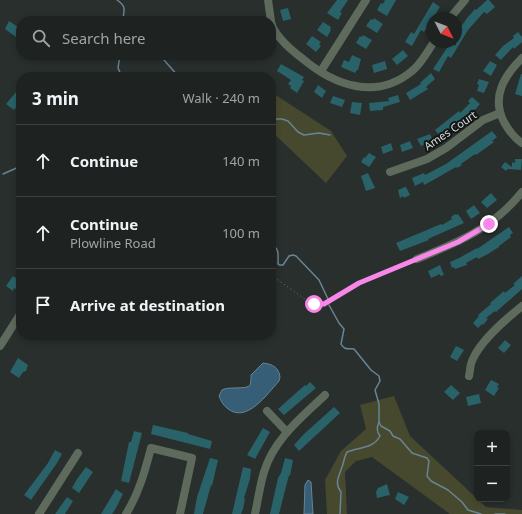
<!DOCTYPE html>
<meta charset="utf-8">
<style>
body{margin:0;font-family:"Noto Sans",sans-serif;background:#262b2a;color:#f1f3f6}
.controls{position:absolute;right:12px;bottom:12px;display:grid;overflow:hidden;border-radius:8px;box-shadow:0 2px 6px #0003}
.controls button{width:36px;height:36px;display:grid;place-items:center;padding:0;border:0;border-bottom:1px solid #3c4040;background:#1e2322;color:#f1f3f6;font:20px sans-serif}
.compass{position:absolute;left:426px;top:12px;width:36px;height:36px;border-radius:50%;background:#1e2322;box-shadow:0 2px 6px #0003;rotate:132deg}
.stop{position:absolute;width:12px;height:12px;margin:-9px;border:3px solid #f987e9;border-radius:50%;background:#fff}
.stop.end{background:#f987e9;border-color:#fff;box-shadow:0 1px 4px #0008}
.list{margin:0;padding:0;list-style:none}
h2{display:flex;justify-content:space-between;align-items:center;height:52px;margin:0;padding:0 16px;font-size:17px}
h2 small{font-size:13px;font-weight:400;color:#a1a4a5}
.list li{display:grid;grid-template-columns:26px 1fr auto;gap:12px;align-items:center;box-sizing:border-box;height:72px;padding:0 16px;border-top:1px solid #3c4040}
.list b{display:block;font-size:15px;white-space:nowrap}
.list p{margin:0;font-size:13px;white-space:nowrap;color:#a1a4a5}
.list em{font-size:13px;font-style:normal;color:#a1a4a5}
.icon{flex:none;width:22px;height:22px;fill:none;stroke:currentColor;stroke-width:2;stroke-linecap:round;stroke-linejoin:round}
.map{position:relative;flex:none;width:522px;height:514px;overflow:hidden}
.search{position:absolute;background:#1e2322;box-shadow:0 2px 6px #0003;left:16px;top:16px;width:260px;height:44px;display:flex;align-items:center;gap:10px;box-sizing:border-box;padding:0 14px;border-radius:16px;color:#a1a4a5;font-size:15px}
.panel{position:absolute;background:#1e2322;box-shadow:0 2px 6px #0003;left:16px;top:72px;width:260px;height:268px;border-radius:16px}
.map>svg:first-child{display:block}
</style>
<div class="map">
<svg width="522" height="514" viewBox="0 0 522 514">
<rect width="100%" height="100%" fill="#282f2d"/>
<!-- green -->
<g fill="#47492e">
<polygon points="271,92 331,131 347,156 326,183 271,131"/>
<polygon points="394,396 410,436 486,507 522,510 522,514 450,514 372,457 356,461 345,472 347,514 327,514 325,480 341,451 366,429 360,405"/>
</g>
<!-- water -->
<g fill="#375e77" stroke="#688495">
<path d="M263,363C273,364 279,368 280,377L279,381C268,393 246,425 227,408C223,405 221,401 219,396L222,390C229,386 247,390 250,385C251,383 251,378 251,375Z"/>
<polygon points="308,480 311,482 313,514 304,514 305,485"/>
</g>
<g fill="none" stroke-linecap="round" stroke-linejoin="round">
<!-- stream -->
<g stroke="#688495" stroke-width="1.5">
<path d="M117,0C128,8 123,10 123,21"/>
<polyline points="120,55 118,68 122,77"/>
<polyline points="163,55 164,60 179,77"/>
<polyline points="271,119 282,119 288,121 298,132 304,135 319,133 330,135"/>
<polyline points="3,174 21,166"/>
<path d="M271,245C280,248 278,255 278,264L280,265H283L289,256L293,255L296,256L319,280L328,299"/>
<path d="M329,305L339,323L344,329L341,344C345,351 348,348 354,349L371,370L379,376L380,381L375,390L379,404V422L381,426L390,431L393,436L400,439L412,453L427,458L429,461L427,476L431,481L448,490L462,502L468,510L481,514"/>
<path d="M340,514L341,492C334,483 339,476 342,467C344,462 344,457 347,452C359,447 373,449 380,436C376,431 377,427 379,422"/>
<polyline points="495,514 505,514"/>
</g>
</g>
<!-- building -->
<g fill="#296269">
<polygon points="337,0 348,0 340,12 342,13 338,20 327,13"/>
<polygon points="385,0 396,0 387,16 377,10 381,3 383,4"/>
<polygon points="487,0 489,0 495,7 487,14 484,12 468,30 451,58 448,56 439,72 433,69 451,42 456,46 456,34 467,18 475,9 476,10"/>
<polygon points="433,2 440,7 424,32 421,30 412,46 405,42 411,32 414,34"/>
<polygon points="288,8 291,19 283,21 280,10"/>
<polygon points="374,18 383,24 377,33 366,26 371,19 373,20"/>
<polygon points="9,21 21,29 16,37 5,29"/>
<polygon points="323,22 331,27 330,29 331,30 327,37 317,30"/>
<polygon points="518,32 522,37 522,42 514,49 513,47 501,60 495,55 503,46 514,38 513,36"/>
<polygon points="363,35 372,40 366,49 356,43 360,36 362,37"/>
<polygon points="312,36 321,42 319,44 321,46 316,52 306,44"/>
<polygon points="403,50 408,56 397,65 392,59"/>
<polygon points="352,55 361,59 358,70 357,70 355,73 341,67 344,60 349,62"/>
<polygon points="385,61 387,69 374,73 372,65"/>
<polygon points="490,61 497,65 491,76 483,71"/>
<polygon points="281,64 304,77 302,80 304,81 297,93 290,88 291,86 288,84 291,80 277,71"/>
<polygon points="431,73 435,79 426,87 428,89 410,100 406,93 421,84 420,83"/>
<polygon points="521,74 522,74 522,96 515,94"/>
<polygon points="479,79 489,82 484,93 477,91 479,85 477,84"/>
<polygon points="318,85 326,91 322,98 314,92"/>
<polygon points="16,92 21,96 21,105 19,104 14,110 6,104"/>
<polygon points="398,95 400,102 383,107 383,110 370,111 369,103 389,101 388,98"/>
<polygon points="333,96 345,100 342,107 330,103"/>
<polygon points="472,97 480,104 475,110 474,109 469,114 440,136 435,130 459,111 460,113 470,103 468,101"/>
<polygon points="352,102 362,103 360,115 350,113"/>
<polygon points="492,131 497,137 492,141 494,142 476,155 475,154 461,164 462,165 457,168 456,167 428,183 424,185 423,182 415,186 412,178 424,173 425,175 446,164"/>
<polygon points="430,134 433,140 421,146 417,139"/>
<polygon points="410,141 413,148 402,152 400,145"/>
<polygon points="391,143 393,150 383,154 381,147"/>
<polygon points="369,153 376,157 369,167 361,162 364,157 365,158"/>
<polygon points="515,159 522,159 521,170 508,169 506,171 501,167 505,162 512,167 512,162 515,163"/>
<polygon points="368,173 375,188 366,191 361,176"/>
<polygon points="405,187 406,187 410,195 404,198 403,196 400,198 398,190"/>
<polygon points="491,193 497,200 487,208 481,202"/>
<polygon points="474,205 480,213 471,219 466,211"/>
<polygon points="455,214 456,215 458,214 464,223 428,239 429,240 400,251 396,243 441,224 442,225 452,219 451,217"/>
<polygon points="509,227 513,233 510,235 511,237 499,246 499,247 488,254 478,259 477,257 466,263 467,265 455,269 454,267 452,268 450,262 459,258 477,248 477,249"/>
<polygon points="440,265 444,275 440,276 440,274 431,278 428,271"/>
<polygon points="13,276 21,282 16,289 14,288 13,291 6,286"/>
<polygon points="522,276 522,289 496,312 495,311 486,318 488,319 483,325 482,324 478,328 473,323 479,316 478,315 491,304 490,303 504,291 505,293 515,285 513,284"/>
<polygon points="505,340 511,345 504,353 498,348"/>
<polygon points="456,346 464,350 457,361 450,357"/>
<polygon points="18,358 28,365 26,371 23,372 19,378 10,372"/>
<polygon points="491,380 499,384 497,387 499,388 494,396 485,390"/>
<polygon points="310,382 316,388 284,415 278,409 305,385 306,386"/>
<polygon points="451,385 460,393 453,400 444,392"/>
<polygon points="479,394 481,403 468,406 466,397"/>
<polygon points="334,407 340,413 299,451 294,445 304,434"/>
<polygon points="153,425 188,433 188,434 212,441 210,449 151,434"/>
<polygon points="263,428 270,432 255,459 247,455"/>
<polygon points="134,431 142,433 129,483 121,481 129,442 131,442"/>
<polygon points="55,450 62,454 57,463 31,500 24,495 48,463"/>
<polygon points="210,458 218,460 212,486 211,485 203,514 194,514 197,497"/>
<polygon points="285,458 293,460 290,476 289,475 279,514 270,514 278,478 281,473"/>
<polygon points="86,467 93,472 79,493 72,488 77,479"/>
<polygon points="243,467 251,469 250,479 244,498 245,499 243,509 241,514 232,514"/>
<polygon points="387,484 390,495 377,498 376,492 378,488"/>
<polygon points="116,489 123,494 116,508 112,514 101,514"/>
<polygon points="398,492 409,497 404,505 395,499"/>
<polygon points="67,497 73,501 65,514 55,514"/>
</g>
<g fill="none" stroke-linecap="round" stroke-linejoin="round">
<!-- path -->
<polyline stroke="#747a78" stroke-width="1" stroke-dasharray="1 3" stroke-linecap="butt" points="271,275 309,302 319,304 324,304 332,300 359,283 376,275 411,262"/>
<!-- minor -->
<g stroke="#5d6a5c" stroke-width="8">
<polyline points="268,0 271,21"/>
<polyline points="450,18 465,0"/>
<path d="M271,22C275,37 291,50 303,59C334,85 376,101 412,71C421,64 427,52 434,42"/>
<path d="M522,58C504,76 491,97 504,122C509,131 514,138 522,143"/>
<polyline points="321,71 366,0"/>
<polyline points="390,172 427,159 446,148 483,120 500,113"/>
<path d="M417,259C459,242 493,228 522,192"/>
<polyline points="0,346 21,313"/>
<path d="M469,376C470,372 470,368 471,364C477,343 506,319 522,306"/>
<polyline points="267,411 287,432"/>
<polyline points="39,514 78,453"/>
<path d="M126,514C139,493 145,471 151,448L192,458L180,514"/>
<path d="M255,514C258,500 260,485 264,472C274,439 301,418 325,395"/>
</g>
</g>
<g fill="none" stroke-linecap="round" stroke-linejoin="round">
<!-- route -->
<polyline stroke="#f987e9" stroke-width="5" points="314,304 324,304 359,283 458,242 489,224"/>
</g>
<g text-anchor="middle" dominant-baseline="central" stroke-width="4" stroke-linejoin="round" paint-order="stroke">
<!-- street labels -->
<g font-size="11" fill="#d9dedc" stroke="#131615">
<text transform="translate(450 130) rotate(-34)">Ames Court</text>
</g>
</g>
</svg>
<div class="controls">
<button>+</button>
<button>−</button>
</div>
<svg class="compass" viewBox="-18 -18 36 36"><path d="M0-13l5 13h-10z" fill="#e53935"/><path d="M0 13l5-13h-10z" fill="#a1a4a5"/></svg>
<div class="stop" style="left:314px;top:304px"></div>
<div class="stop end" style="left:489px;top:224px"></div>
<div class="search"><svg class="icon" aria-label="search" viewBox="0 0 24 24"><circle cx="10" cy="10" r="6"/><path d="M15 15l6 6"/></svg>Search here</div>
<section class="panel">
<h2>3 min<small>Walk · 240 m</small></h2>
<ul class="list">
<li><svg class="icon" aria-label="ahead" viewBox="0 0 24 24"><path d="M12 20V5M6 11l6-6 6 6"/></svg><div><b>Continue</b></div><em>140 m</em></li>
<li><svg class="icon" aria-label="ahead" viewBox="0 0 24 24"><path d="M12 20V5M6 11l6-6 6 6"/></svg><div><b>Continue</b><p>Plowline Road</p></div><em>100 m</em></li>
<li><svg class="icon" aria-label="arrive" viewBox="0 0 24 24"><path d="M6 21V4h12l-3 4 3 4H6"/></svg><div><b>Arrive at destination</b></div></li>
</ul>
</section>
</div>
